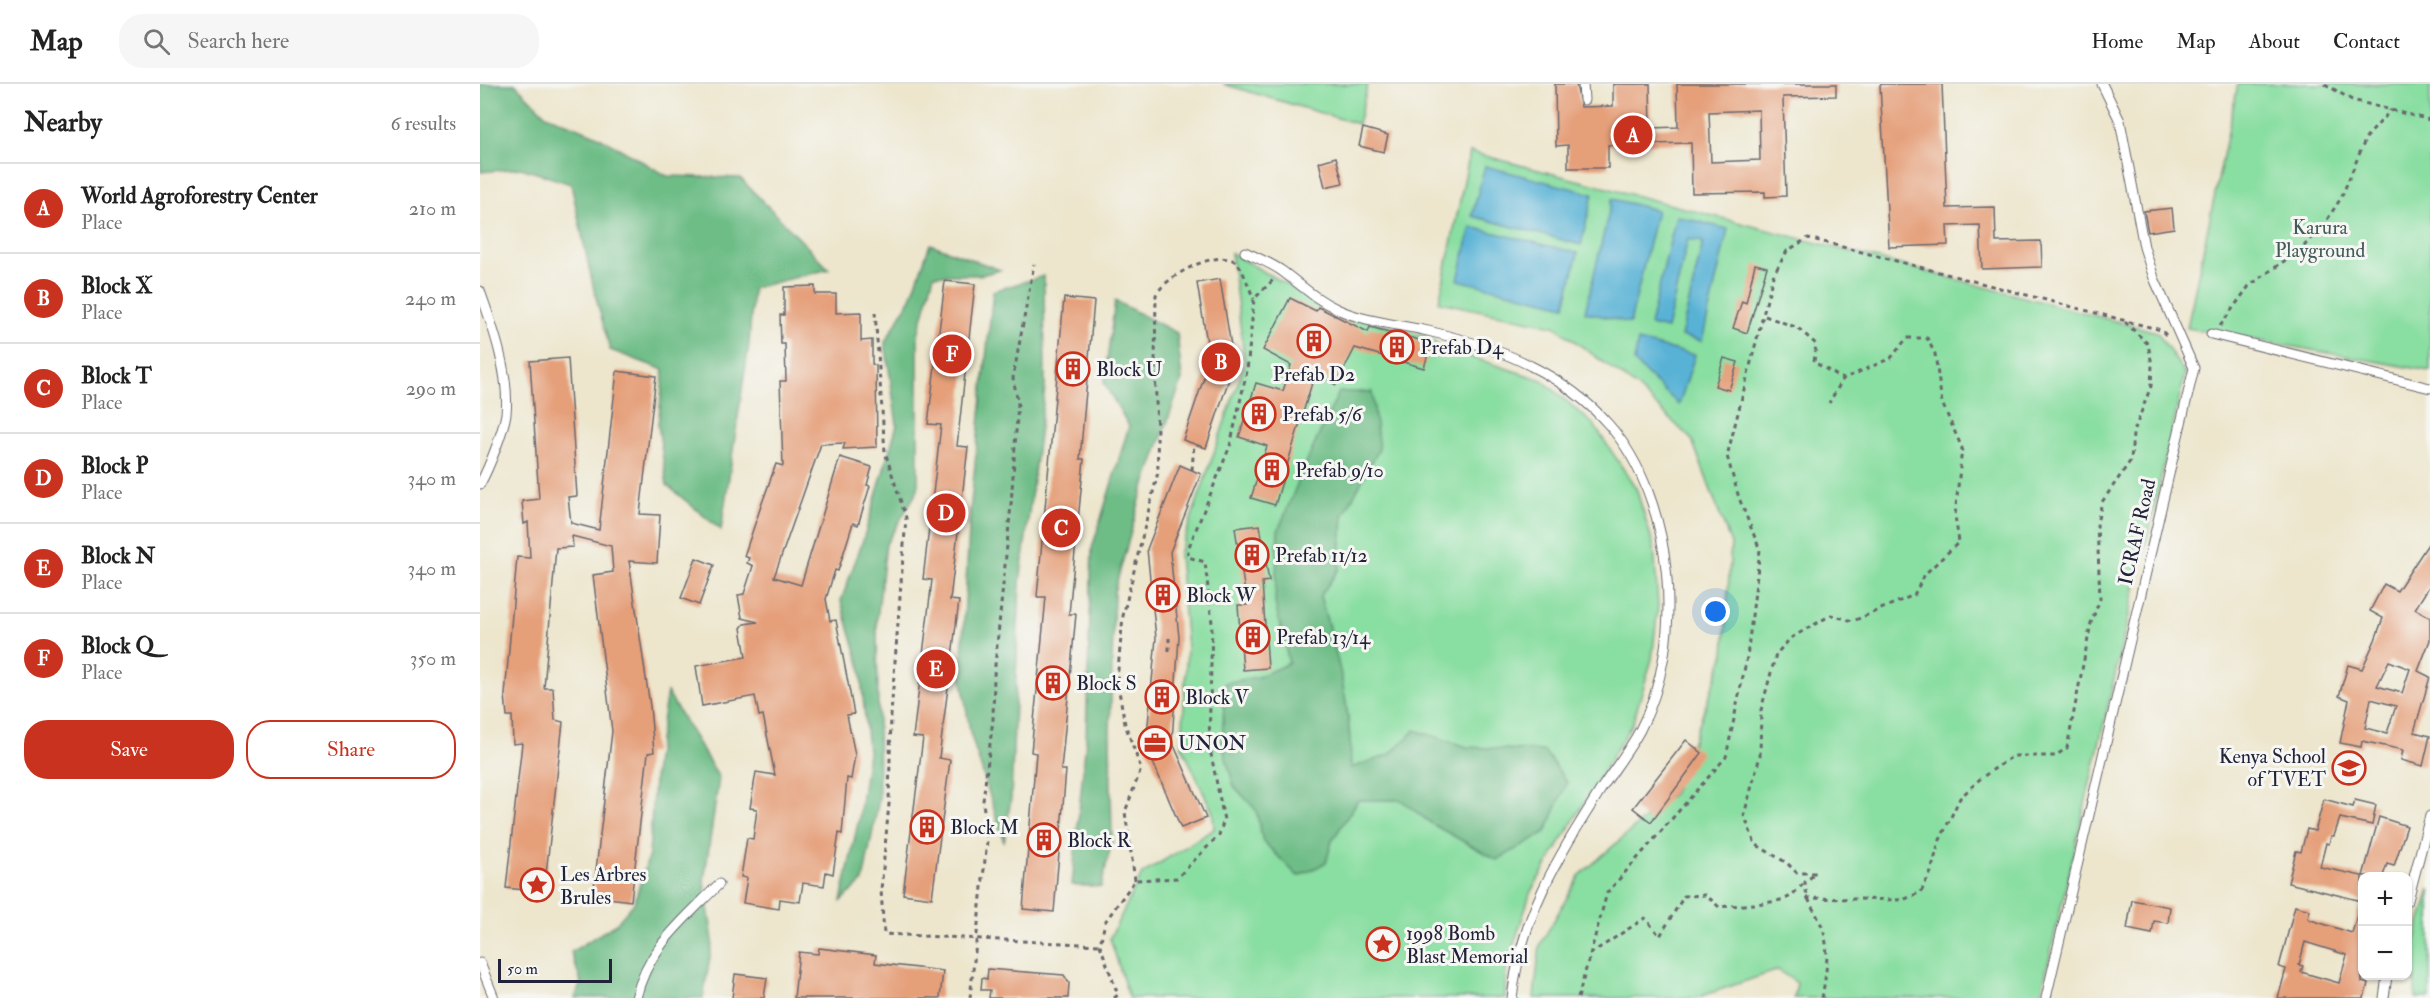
<!DOCTYPE html>
<meta charset="utf-8">
<style>
body{margin:0;font-family:"IM FELL Double Pica",serif;background:#f6f6f6;color:#222}
.controls{position:absolute;right:18px;bottom:18px;display:grid;overflow:hidden;border-radius:12px;box-shadow:0 2px 4px #0004}
.controls button{width:54px;height:54px;display:grid;place-items:center;padding:0;border:0;border-bottom:2px solid #e0e0e0;background:#fff;color:#222;font:30px sans-serif}
.scale{position:absolute;left:18px;bottom:15px;width:114px;box-sizing:border-box;padding-left:6px;border:3px solid #22223b;border-top:0;font-size:16px;line-height:21px;white-space:nowrap;color:#22223b;-webkit-text-stroke:4px #f6f6f2;paint-order:stroke}
.you{position:absolute;left:1236px;top:528px;width:21px;height:21px;margin:-15px;border:4px solid #fff;border-radius:50%;background:#1a73e8;box-shadow:0 0 0 9px #1a73e833}
.badge{display:grid;place-items:center;width:39px;height:39px;border-radius:50%;background:#c8321e;color:#fff;font-size:20px;font-weight:700}
.pin{position:absolute;translate:-50% -50%;border:3px solid #fff;box-shadow:0 2px 6px #0006}
.list{margin:0;padding:0;list-style:none}
h2{display:flex;justify-content:space-between;align-items:center;height:78px;margin:0;padding:0 24px;font-size:26px}
h2 small{font-size:20px;font-weight:400;color:#767676}
.list li{display:grid;grid-template-columns:39px 1fr auto;gap:18px;align-items:center;box-sizing:border-box;height:90px;padding:0 24px;border-top:2px solid #e0e0e0}
.list b{display:block;font-size:22px;white-space:nowrap}
.list p{margin:0;font-size:20px;white-space:nowrap;color:#767676}
.list em{font-size:20px;font-style:normal;color:#767676}
.actions{display:flex;gap:12px;padding:18px 24px}
.actions a{flex:1;padding:14px 0;border:2px solid #c8321e;border-radius:24px;text-align:center;font-size:21px;color:#c8321e}
.actions .main{background:#c8321e;color:#fff}
.icon{flex:none;width:33px;height:33px;fill:none;stroke:currentColor;stroke-width:2;stroke-linecap:round;stroke-linejoin:round}
.map{position:relative;flex:none;width:1950px;height:914px;overflow:hidden}
header{display:flex;align-items:center;gap:36px;box-sizing:border-box;height:84px;padding:0 30px;background:#fff;border-bottom:2px solid #e0e0e0}
header strong{font-size:28px}
nav{display:flex;gap:33px;margin-inline-start:auto;font-size:21px}
.search{width:420px;height:54px;background:#f6f6f6;display:flex;align-items:center;gap:15px;box-sizing:border-box;padding:0 21px;border-radius:24px;color:#767676;font-size:22px}
main{display:flex}
aside{flex:1;background:#fff}
.map>svg:first-child{display:block}
</style>
<header>
<strong>Map</strong>
<div class="search"><svg class="icon" aria-label="search" viewBox="0 0 24 24"><circle cx="10" cy="10" r="6"/><path d="M15 15l6 6"/></svg>Search here</div>
<nav><a>Home</a><a>Map</a><a>About</a><a>Contact</a></nav>
</header>
<main>
<aside>
<h2>Nearby<small>6 results</small></h2>
<ul class="list">
<li><span class="badge">A</span><div><b>World Agroforestry Center</b><p>Place</p></div><em>210 m</em></li>
<li><span class="badge">B</span><div><b>Block X</b><p>Place</p></div><em>240 m</em></li>
<li><span class="badge">C</span><div><b>Block T</b><p>Place</p></div><em>290 m</em></li>
<li><span class="badge">D</span><div><b>Block P</b><p>Place</p></div><em>340 m</em></li>
<li><span class="badge">E</span><div><b>Block N</b><p>Place</p></div><em>340 m</em></li>
<li><span class="badge">F</span><div><b>Block Q</b><p>Place</p></div><em>350 m</em></li>
</ul>
<div class="actions"><a class="main">Save</a><a>Share</a></div>
</aside>
<div class="map">
<svg width="1950" height="914" viewBox="0 0 1950 914">
<rect width="100%" height="100%" fill="#f6f6f2"/>
<filter id="ink" filterUnits="userSpaceOnUse"><feTurbulence type="fractalNoise" baseFrequency=".0167" numOctaves="2"/><feDisplacementMap in="SourceGraphic" scale="12" xChannelSelector="R" yChannelSelector="G"/><feConvolveMatrix kernelMatrix="1 2 1 2 8 2 1 2 1" color-interpolation-filters="sRGB"/></filter>
<filter id="wash" filterUnits="userSpaceOnUse"><feTurbulence type="fractalNoise" baseFrequency=".008" numOctaves="4" result="noise"/><feDisplacementMap in="SourceGraphic" scale="24" xChannelSelector="R" yChannelSelector="G"/><feGaussianBlur stdDeviation="1.35" result="paint"/><feColorMatrix in="noise" values="0 0 0 0 0 0 0 0 0 0 0 0 0 0 0 0 0 1.4 0 .05"/><feComposite in="paint" operator="in"/></filter>
<g filter="url(#wash)">
<rect width="100%" height="100%" fill="#ede6cd"/>
<!-- green -->
<g fill="#89dea1" stroke="#56806e" stroke-width="1.5">
<polygon points="743,0 888,0 878,40"/>
<polygon points="1758,0 1950,0 1950,287 1707,244"/>
<polygon points="990,68 1677,248 1705,290 1560,914 1314,914 1317,899 1298,886 1216,914 1054,914 1060,861 1100,791 1194,709 1244,571 1251,460 1212,356 1158,304 1074,242 959,218"/>
<polygon points="751,169 851,226 949,253 960,263 1062,296 1114,341 1156,404 1174,463 1178,522 1172,575 1153,638 1051,807 1026,885 1025,914 649,914 630,854 662,790 734,745 733,729 702,662 707,563 699,470 765,279"/>
<polygon points="1950,805 1950,914 1936,914 1932,867"/>
</g>
<!-- forest -->
<g fill="#6ebd87" stroke="#487061" stroke-width="1.5">
<polygon points="0,0 35,0 66,31 116,51 187,92 260,94 349,185 273,204 269,260 241,446 187,401 178,341 184,286 130,266 114,206 91,100 41,84 1,88"/>
<polygon points="450,160 520,186 501,191 454,191 438,250 438,406 406,460 397,536 399,715 383,797 361,817 379,734 388,668 380,581 361,517 383,456 417,341 405,258 431,214"/>
<polygon points="564,192 565,304 540,499 531,714 524,758 490,648 481,590 490,428 513,207"/>
<polygon points="635,217 697,249 702,296 661,412 634,508 630,651 632,757 621,803 592,801 606,655 612,464 649,342 624,299"/>
<path d="M859,308H892L899,365L863,432L859,485L840,512C858,574 871,620 871,684L909,671L935,646L987,663L1064,667L1087,698L1066,748L1017,776L952,740L921,716H878L852,757L846,779L818,792L783,757L776,726L754,702L742,660L745,599L778,593L809,579L795,519L798,447L825,381Z"/>
<polygon points="187,608 239,694 224,797 233,856 223,914 95,914 101,898 91,868 136,840 154,819 169,771 175,681"/>
</g>
<!-- water -->
<g fill="#59b2d6" stroke="#3e6a88" stroke-width="1.5">
<polygon points="1005,82 1113,110 1101,161 992,132"/>
<polygon points="1132,115 1177,126 1150,239 1105,228"/>
<polygon points="1196,132 1248,145 1222,257 1201,252 1223,158 1208,155 1187,245 1170,241"/>
<polygon points="991,143 1098,169 1085,222 978,196"/>
<polygon points="1158,257 1215,271 1199,321 1154,278"/>
</g>
<g id="blocks">
<!-- building -->
<g fill="#e59f79" fill-rule="evenodd">
<path d="M1075,0H1096L1101,23L1133,22V0H1170L1171,44L1198,43L1197,0H1356V12L1303,13L1306,112L1285,113V108L1212,109L1211,59L1128,61V84H1088V61L1076,62ZM1279,26L1280,76L1231,78L1229,28Z"/>
<polygon points="1403,0 1462,0 1467,124 1515,123 1516,158 1561,157 1562,183 1502,185 1500,141 1467,142 1468,161 1409,163 1400,1"/>
<polygon points="883,44 908,51 904,68 879,62"/>
<polygon points="856,73 863,99 845,103 839,78"/>
<polygon points="1692,124 1694,144 1668,148 1664,127"/>
<polygon points="1275,180 1287,183 1267,249 1253,244 1262,217 1266,219"/>
<polygon points="740,195 754,280 726,364 703,356 730,276 717,199"/>
<polygon points="465,197 495,200 477,362 488,363 470,516 479,517 459,674 470,676 452,814 423,810 443,654 433,653 452,496 443,495 461,341 448,340"/>
<polygon points="335,202 335,210 356,210 356,229 381,228 381,257 392,256 392,280 396,281 397,363 363,365 365,359 341,360 294,493 321,501 360,373 392,383 387,401 390,402 378,441 373,439 358,487 355,486 346,515 350,537 356,536 374,630 367,631 375,671 371,695 367,694 362,750 359,749 353,790 346,788 344,802 323,799 320,818 300,815 299,825 263,819 267,794 261,793 267,754 273,755 277,725 270,724 276,688 295,691 283,631 279,632 275,612 222,622 216,582 266,573 261,544 264,540 278,538 262,534 258,511 264,510 273,482 267,479 269,474 264,472 281,422 296,380 303,382 300,297 306,297 305,260 301,260 300,231 304,231 304,203"/>
<polygon points="584,214 614,217 600,375 604,375 589,530 596,530 581,686 586,686 574,828 543,825 556,669 551,668 566,513 557,513"/>
<polygon points="810,214 836,227 838,223 888,248 890,243 951,259 944,284 875,264 856,301 835,289 795,421 771,414 787,362 759,353 776,299 803,307 811,281 783,266"/>
<polygon points="88,274 97,412 88,413 91,439 119,446 137,287 176,292 160,430 180,431 177,479 149,477 170,622 174,668 168,669 151,817 113,812 132,647 113,491 133,488 131,462 92,452 93,463 76,464 64,604 73,604 75,636 83,638 64,808 26,804 42,659 33,660 32,632 27,632 25,611 37,473 50,474 48,438 44,440 42,417 59,415 50,277"/>
<polygon points="1244,274 1258,278 1249,306 1235,302"/>
<polygon points="700,381 721,390 690,468 699,553 692,657 726,734 701,744 666,662 676,554 667,465"/>
<polygon points="780,441 789,497 782,498 788,584 763,586 758,521 767,521 755,444"/>
<path d="M1950,457V501L1935,525L1950,533V556L1938,587L1950,593L1934,648L1950,652L1943,682L1921,676L1923,666L1882,657L1881,663L1860,659L1869,616L1859,612L1868,581L1882,585L1895,556L1903,534L1890,527L1904,500L1917,507ZM1909,577L1930,585L1922,609L1897,602ZM1891,615L1916,622L1907,649L1885,644Z"/>
<polygon points="216,474 234,481 219,521 201,514"/>
<polygon points="1206,656 1222,669 1171,738 1153,724"/>
<polygon points="1844,715 1873,723 1875,716 1896,721 1892,741 1860,734 1854,752 1851,752 1849,760 1846,759 1840,783 1882,792 1882,817 1808,799 1816,767 1821,768 1827,745 1835,747"/>
<polygon points="1899,733 1927,742 1914,782 1907,780 1903,792 1883,792"/>
<polygon points="1652,816 1690,823 1688,839 1674,837 1672,850 1647,845"/>
<path d="M1815,822L1830,826L1828,834L1831,836L1872,849L1879,825H1882V898L1888,900L1884,914H1798L1806,885L1799,883ZM1825,858L1867,871L1859,899L1821,888L1823,882L1819,881Z"/>
<polygon points="339,864 396,871 395,879 463,887 460,914 314,914 319,868 338,870"/>
<polygon points="508,885 584,891 589,899 588,914 509,914 510,906 501,906 502,894 507,895"/>
<polygon points="255,890 287,894 284,914 252,914"/>
</g>
</g>
</g>
<g filter="url(#ink)">
<use href="#blocks" fill-opacity="0" stroke="#69676e" stroke-width="1.5"/>
<g fill="none" stroke-linecap="round" stroke-linejoin="round">
<!-- service casing -->
<g stroke="#69676e" stroke-width="11">
<g id="service">
<polyline points="1103,0 1104,16"/>
<path d="M765,168C777,174 791,179 802,187C821,201 835,215 857,225C885,238 918,240 948,247C982,255 1019,265 1051,282C1079,296 1108,317 1129,341C1195,416 1206,559 1160,646C1150,665 1135,684 1123,702C1079,772 1041,830 1032,914"/>
<path d="M0,207C13,243 30,291 26,330C23,348 9,384 0,400"/>
<polyline points="1731,250 1950,304"/>
<polyline points="1928,816 1950,732"/>
<polyline points="0,879 14,914"/>
<path d="M156,914C168,863 204,836 239,800"/>
<polyline points="1566,914 1714,284 1674,194 1664,163 1640,37 1622,0"/>
<polyline points="1904,914 1907,892"/>
</g>
</g>
<!-- path -->
<g stroke="#69676e" stroke-width="3" stroke-dasharray="4.5 4.5" stroke-linecap="butt">
<polyline points="1845,0 1872,16 1950,36"/>
<polyline points="395,228 405,368 426,434 411,630 409,720 401,806 404,850 620,861"/>
<polyline points="1285,232 1318,244 1336,260 1334,278 1363,295"/>
<polyline points="1740,242 1769,202 1821,165 1841,145 1861,114 1886,54 1911,26"/>
<polyline points="712,386 714,360"/>
<polyline points="689,567 689,554"/>
<path d="M655,796L645,728L661,685L645,640L637,596L643,532L678,388L675,280L676,211C685,193 736,164 756,178C762,182 770,207 774,215"/>
<polyline points="1326,814 1423,816 1441,808 1451,788 1459,758 1480,714 1501,694 1533,672 1575,672 1587,664 1611,539 1620,515 1617,439 1622,418 1651,376 1653,350 1671,302 1672,281 1668,260 1645,238"/>
<path d="M1110,870L1165,834L1180,852L1204,812L1226,811L1239,823C1257,821 1293,820 1307,814C1313,811 1320,803 1325,798"/>
<polyline points="490,914 507,757 503,717 513,635 514,591 531,421 538,318 533,294 554,180"/>
<polyline points="634,914 638,911 620,861 625,838 655,796 697,794 739,751 744,736 729,660 732,539 725,478 708,473 708,465 750,362 767,287 774,215 794,195"/>
<polyline points="1098,914 1127,809 1246,673 1267,573 1280,466 1259,414 1247,372 1293,192 1307,167 1328,154 1681,246 1686,251"/>
<path d="M1342,914C1346,890 1350,869 1343,845C1336,826 1326,819 1325,798L1336,789H1317L1307,779L1275,760L1264,731L1280,672L1281,626L1296,570L1311,554L1351,531L1373,537L1434,511L1445,490L1479,458L1475,432L1482,364L1462,319L1455,270L1447,254H1427L1411,274L1363,295L1349,319"/>
</g>
<!-- service -->
<use href="#service" stroke="#fff" stroke-width="9"/>
</g>
</g>
<!-- icons -->
<defs>
<g id="building-ring" transform="scale(1.725)"><circle r="9.5" fill="#f6f6f2" stroke="#c8321e" stroke-width="1.5"/><path d="M-4-6H4V6H1V3H-1V6H-4ZM-2.5-4.3h1.7v1.8h-1.7ZM.8-4.3h1.7v1.8H.8ZM-2.5-1h1.7V.8h-1.7ZM.8-1h1.7V.8H.8Z" fill="#c8321e"/></g>
<g id="office-ring" transform="scale(1.725)"><circle r="9.5" fill="#f6f6f2" stroke="#c8321e" stroke-width="1.5"/><path d="M-6-3h4V-5.5h4V-3h4V5H-6ZM-1-4.5V-3h2v-1.5ZM-6 0V1H6V0Z" fill="#c8321e"/></g>
<g id="university-ring" transform="scale(1.725)"><circle r="9.5" fill="#f6f6f2" stroke="#c8321e" stroke-width="1.5"/><path d="M0-5L7-2L0 1L-7-2ZM-4 1L0 2.5L4 1V4Q0 6-4 4Z" fill="#c8321e"/></g>
<g id="sight-ring" transform="scale(1.725)"><circle r="9.5" fill="#f6f6f2" stroke="#c8321e" stroke-width="1.5"/><path d="M0-6L1.8-2.2L6-1.7L2.9 1.2L3.7 5.4L0 3.3L-3.7 5.4L-2.9 1.2L-6-1.7L-1.8-2.2Z" fill="#c8321e"/></g>
</defs>
<g fill-rule="evenodd">
<use href="#building-ring" x="834" y="257"/>
<use href="#building-ring" x="917" y="263"/>
<use href="#building-ring" x="593" y="285"/>
<use href="#building-ring" x="779" y="330"/>
<use href="#building-ring" x="792" y="386"/>
<use href="#building-ring" x="772" y="471"/>
<use href="#building-ring" x="683" y="511"/>
<use href="#building-ring" x="773" y="553"/>
<use href="#building-ring" x="573" y="599"/>
<use href="#building-ring" x="682" y="613"/>
<use href="#office-ring" x="675" y="659"/>
<use href="#university-ring" x="1869" y="684"/>
<use href="#building-ring" x="447" y="743"/>
<use href="#building-ring" x="564" y="756"/>
<use href="#sight-ring" x="57" y="801"/>
<use href="#sight-ring" x="903" y="860"/>
</g>
<g text-anchor="middle" dominant-baseline="central" stroke-width="6" stroke-linejoin="round" paint-order="stroke">
<!-- park labels -->
<g font-size="20" fill="#415a5a" stroke="#f6f6f2">
<text x="1840" y="143">Karura<tspan x="1840" dy="23">Playground</tspan></text>
</g>
<!-- poi labels -->
<g font-size="20" fill="#22223b" stroke="#f6f6f2" text-anchor="start">
<text x="940" y="263">Prefab D4</text>
<text x="616" y="285">Block U</text>
<text x="834" y="290" text-anchor="middle">Prefab D2</text>
<text x="802" y="330">Prefab 5/6</text>
<text x="815" y="386">Prefab 9/10</text>
<text x="795" y="471">Prefab 11/12</text>
<text x="706" y="511">Block W</text>
<text x="796" y="553">Prefab 13/14</text>
<text x="596" y="599">Block S</text>
<text x="705" y="613">Block V</text>
<text x="698" y="659">UNON</text>
<text x="1846" y="672" text-anchor="end">Kenya School<tspan x="1846" dy="23">of TVET</tspan></text>
<text x="470" y="743">Block M</text>
<text x="587" y="756">Block R</text>
<text x="80" y="790">Les Arbres<tspan x="80" dy="23">Brules</tspan></text>
<text x="926" y="849">1998 Bomb<tspan x="926" dy="23">Blast Memorial</tspan></text>
</g>
<!-- street labels -->
<g font-size="20" fill="#22223b" stroke="#f6f6f2">
<text transform="translate(1657 448) rotate(-77)">ICRAF Road</text>
</g>
</g>
</svg>
<div class="controls">
<button>+</button>
<button>−</button>
</div>
<div class="scale">50 m</div>
<div class="you"></div>
<div class="pin badge" style="left:1153px;top:51px">A</div>
<div class="pin badge" style="left:741px;top:278px">B</div>
<div class="pin badge" style="left:581px;top:444px">C</div>
<div class="pin badge" style="left:466px;top:429px">D</div>
<div class="pin badge" style="left:456px;top:585px">E</div>
<div class="pin badge" style="left:472px;top:270px">F</div>
</div>
</main>
